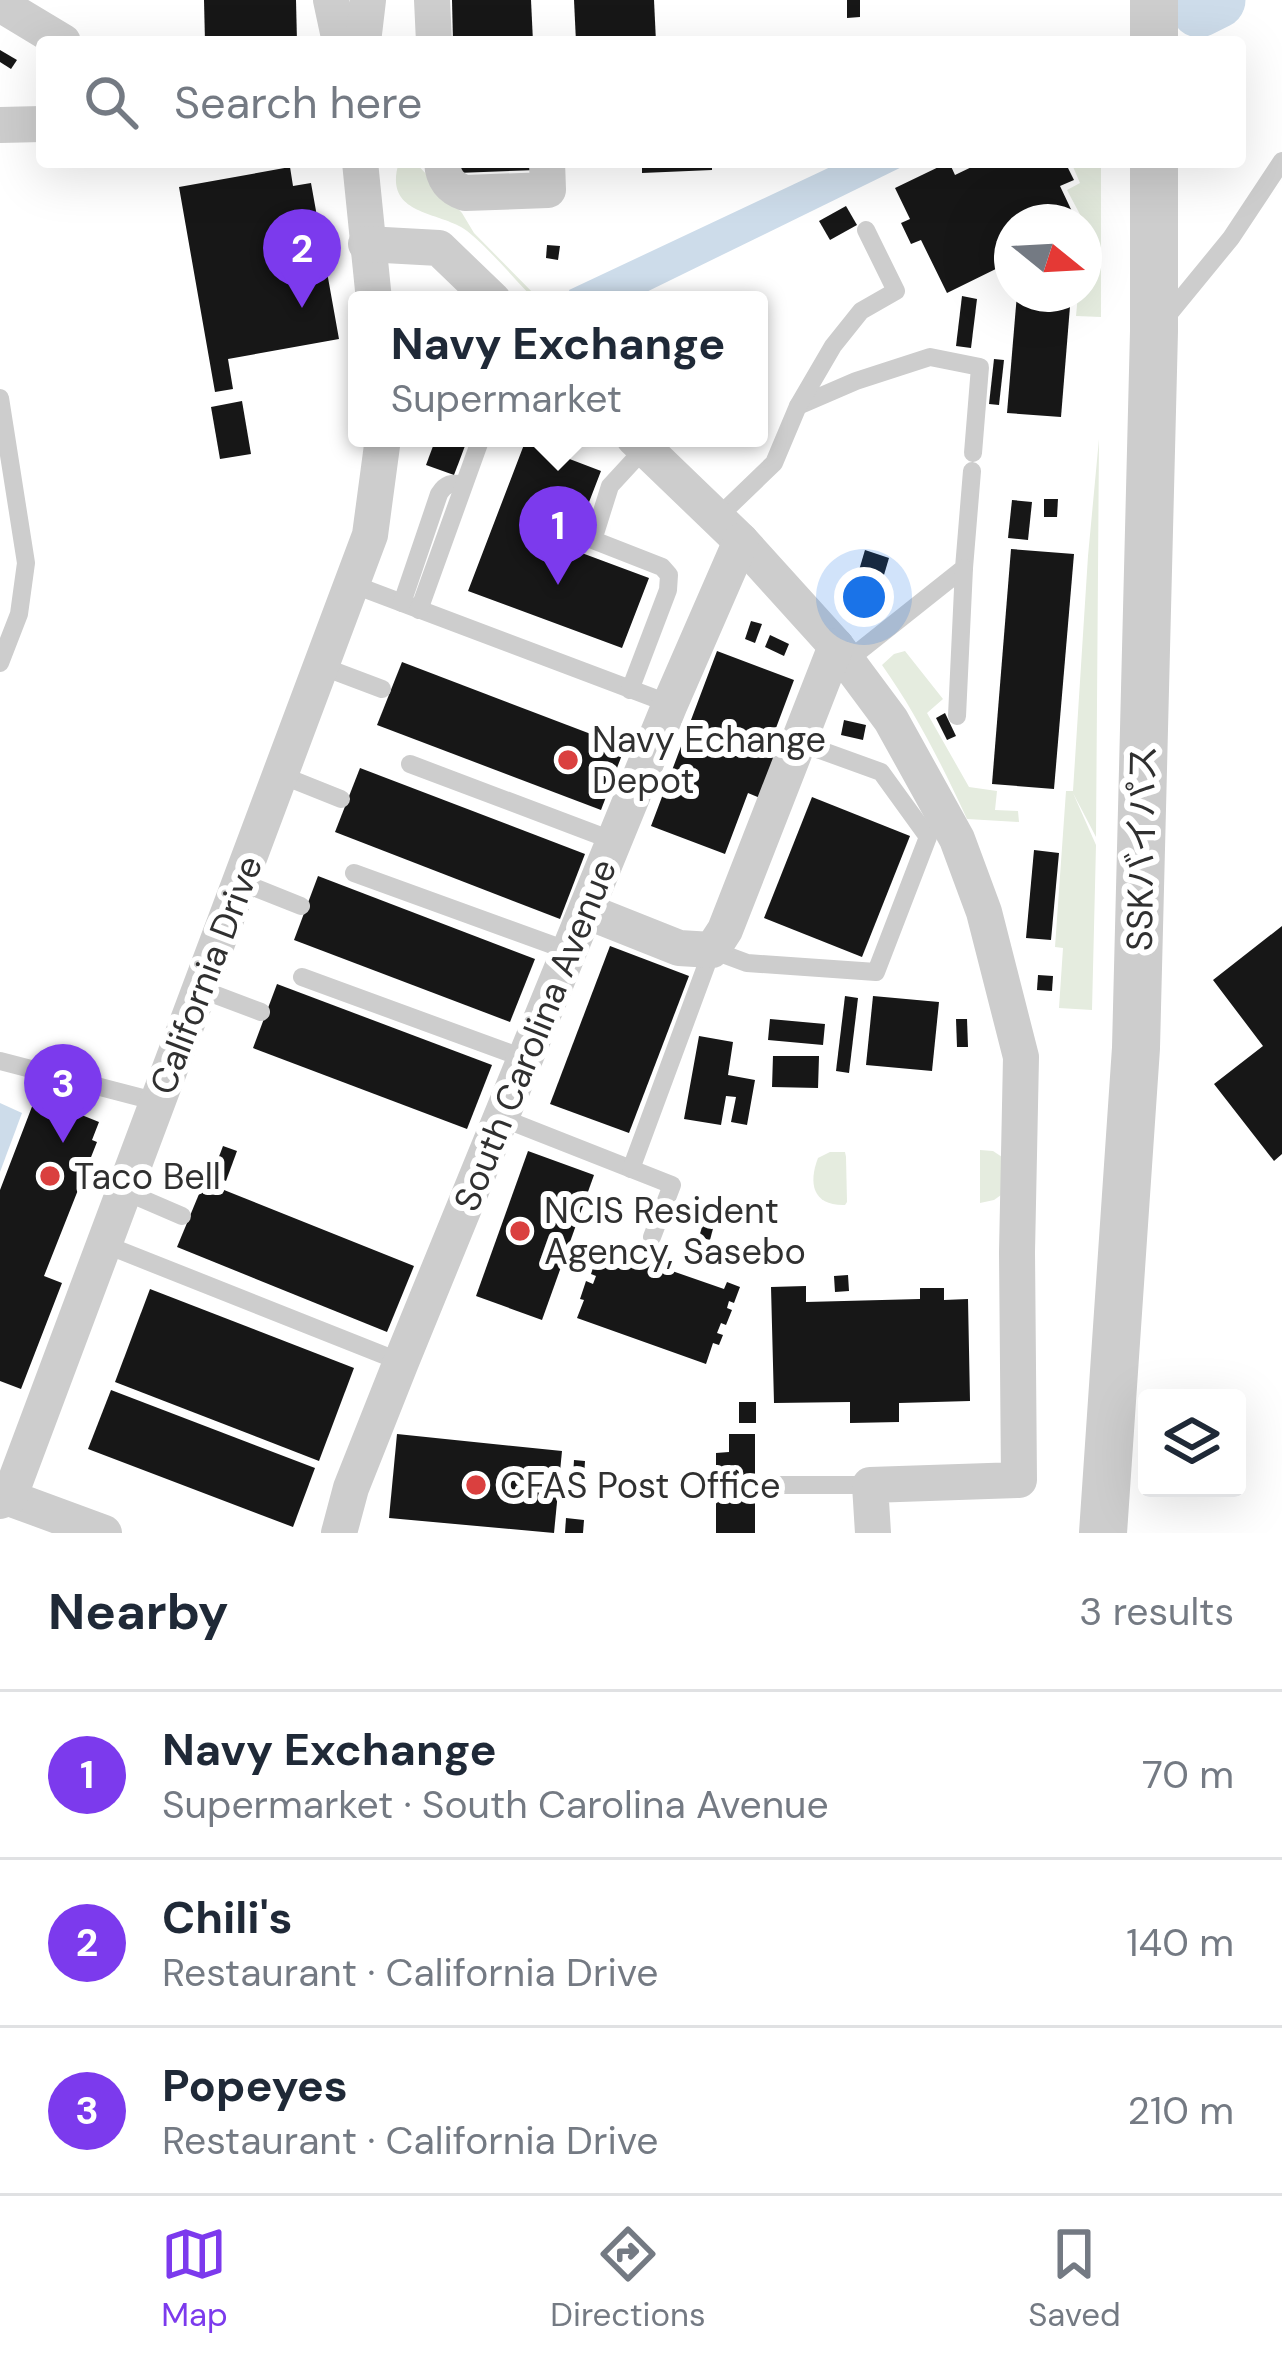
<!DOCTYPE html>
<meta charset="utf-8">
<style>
body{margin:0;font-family:"DM Sans","Noto Sans JP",sans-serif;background:#f6f6f7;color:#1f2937}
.controls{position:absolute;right:36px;bottom:36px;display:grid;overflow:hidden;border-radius:12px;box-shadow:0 12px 48px #0002}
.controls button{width:108px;height:108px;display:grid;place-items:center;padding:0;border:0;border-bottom:3px solid #e0e1e3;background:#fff;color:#1f2937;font:60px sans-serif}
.compass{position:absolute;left:994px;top:204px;width:108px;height:108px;border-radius:50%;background:#fff;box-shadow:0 12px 48px #0002;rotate:108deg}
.you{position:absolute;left:864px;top:597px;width:42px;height:42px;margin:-30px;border:9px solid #fff;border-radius:50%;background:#1a73e8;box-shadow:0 0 0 18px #1a73e833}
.badge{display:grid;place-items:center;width:78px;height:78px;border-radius:50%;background:#7c3aed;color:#fff;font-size:39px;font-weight:700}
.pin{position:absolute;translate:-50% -99px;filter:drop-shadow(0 3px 6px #0008)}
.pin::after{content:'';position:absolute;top:63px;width:42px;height:36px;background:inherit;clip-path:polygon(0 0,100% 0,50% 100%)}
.popup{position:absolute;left:348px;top:291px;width:420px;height:156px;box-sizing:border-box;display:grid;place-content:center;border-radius:12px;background:#fff;filter:drop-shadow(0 3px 9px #0005);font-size:39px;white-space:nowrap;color:#747a83}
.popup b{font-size:45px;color:#1f2937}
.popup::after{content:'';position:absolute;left:50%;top:100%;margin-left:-24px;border:24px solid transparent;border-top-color:#fff}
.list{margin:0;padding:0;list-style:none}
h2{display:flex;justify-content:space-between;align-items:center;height:156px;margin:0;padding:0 48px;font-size:51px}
h2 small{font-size:39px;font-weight:400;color:#747a83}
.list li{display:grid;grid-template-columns:78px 1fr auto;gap:36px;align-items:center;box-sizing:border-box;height:168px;padding:0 48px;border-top:3px solid #e0e1e3}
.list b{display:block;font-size:45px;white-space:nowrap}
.list p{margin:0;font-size:39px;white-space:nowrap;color:#747a83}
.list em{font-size:39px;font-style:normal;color:#747a83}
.icon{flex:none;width:66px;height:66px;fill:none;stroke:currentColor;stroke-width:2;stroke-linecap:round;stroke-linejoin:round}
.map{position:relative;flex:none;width:1282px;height:1533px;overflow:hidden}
.search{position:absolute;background:#fff;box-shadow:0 12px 48px #0002;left:36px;right:36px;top:36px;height:132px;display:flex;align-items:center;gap:30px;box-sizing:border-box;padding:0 42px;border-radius:12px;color:#747a83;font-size:45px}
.sheet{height:660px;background:#fff}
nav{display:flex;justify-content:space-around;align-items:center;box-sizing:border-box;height:168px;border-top:3px solid #e0e1e3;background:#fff;font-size:33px;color:#747a83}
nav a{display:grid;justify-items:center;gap:6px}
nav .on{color:#7c3aed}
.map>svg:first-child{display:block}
</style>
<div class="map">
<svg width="1282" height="1533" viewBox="0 0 1282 1533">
<rect width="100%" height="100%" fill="#fff"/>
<!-- green -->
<g fill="#e5ecdf">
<path d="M399,162H415L462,213L474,233L540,300H535C518,283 479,237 461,227C433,211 383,213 399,162Z"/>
<polygon points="1071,162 1101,162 1101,317 1076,316 1078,294 1084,294 1084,222 1067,190 1080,183"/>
<polygon points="1099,439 1096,837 1073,793 1096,845 1092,1010 1059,1008 1063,948 1055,947 1066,791 1073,791 1088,556"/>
<path d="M905,651L943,699L927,713L969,787L997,791L995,810L1018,811L1019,822L967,819C942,765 916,713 882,665L894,654Z"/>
<polygon points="980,1150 993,1151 1002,1157 1001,1195 994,1200 980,1203"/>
<path d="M830,1152H845L846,1157L847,1202L845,1205C813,1206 808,1184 818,1158Z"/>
</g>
<!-- water -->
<g fill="#cddcea">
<polygon points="841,162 912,162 630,300 573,300 569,290"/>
<polygon points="0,1103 22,1113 0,1172"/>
</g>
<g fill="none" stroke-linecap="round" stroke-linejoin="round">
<!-- river -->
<polyline stroke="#cddcea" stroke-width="57" points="1199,9 1217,0"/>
</g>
<!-- building -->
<g fill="#171717">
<polygon points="204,0 296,0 297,42 205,42"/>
<polygon points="452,0 531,0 533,42 453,42"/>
<polygon points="574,0 654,0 656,42 576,42"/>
<polygon points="847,0 860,0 860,17 847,18"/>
<polygon points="0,50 17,60 11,69 0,62"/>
<polygon points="457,162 536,162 537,170 457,173"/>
<polygon points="642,162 712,162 712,170 642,173"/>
<polygon points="949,162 955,175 982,162 1065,162 1074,180 1060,186 1077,222 1012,222 1012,261 947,293 921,240 911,244 901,223 910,219 895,188"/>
<polygon points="290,167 293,186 311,183 339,339 228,359 233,389 215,392 179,187"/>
<polygon points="846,206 857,225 830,240 819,221"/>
<polygon points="547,245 560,246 558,260 546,258"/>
<polygon points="1017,294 1071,294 1061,417 1007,413"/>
<polygon points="962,296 977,299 971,348 956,346"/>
<polygon points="994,359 1004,360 999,405 989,404"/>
<polygon points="242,401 251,454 220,459 211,407"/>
<polygon points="436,438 468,438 454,475 426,465"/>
<polygon points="525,442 601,471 571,549 649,578 622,648 468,591"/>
<polygon points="1044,499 1058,499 1057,517 1044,517"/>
<polygon points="1012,500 1032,502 1028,540 1008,538"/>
<polygon points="1011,549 1074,554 1054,789 992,784"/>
<polygon points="865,550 889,558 878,595 854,587"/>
<polygon points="751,621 762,624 755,643 745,639"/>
<polygon points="770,635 789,644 784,656 765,647"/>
<polygon points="717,651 794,680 773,736 782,740 760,798 748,793 725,854 651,826"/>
<polygon points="402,662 625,747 601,810 377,725"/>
<polygon points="945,713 956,736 947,740 936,718"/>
<polygon points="844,720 866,725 863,740 841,735"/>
<polygon points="360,768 585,854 560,919 335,832"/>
<polygon points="812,797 910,836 862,957 764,918"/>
<polygon points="1034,850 1059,853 1051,940 1026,938"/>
<polygon points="318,876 535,959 510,1022 294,940"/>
<polygon points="1282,926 1282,1154 1274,1161 1214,1084 1263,1046 1213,980"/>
<polygon points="610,946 689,976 629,1133 550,1104"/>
<polygon points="1038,975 1053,976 1052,991 1037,990"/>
<polygon points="277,984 492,1065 467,1129 253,1048"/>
<polygon points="845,996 858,998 849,1073 836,1071"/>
<polygon points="873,996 939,1002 932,1071 866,1065"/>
<polygon points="770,1019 825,1024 823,1045 768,1040"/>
<polygon points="956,1019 967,1019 968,1047 957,1047"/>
<polygon points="699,1036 733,1042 728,1075 755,1080 747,1125 731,1122 736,1097 726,1096 721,1125 684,1119"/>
<polygon points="773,1056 819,1056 818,1088 772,1087"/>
<polygon points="47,1101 99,1122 92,1140 97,1142 44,1276 62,1283 21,1389 0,1381 0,1190 33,1104 44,1109"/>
<polygon points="223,1146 237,1151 226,1181 212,1175"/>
<polygon points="528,1151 594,1175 542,1320 476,1296"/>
<polygon points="204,1182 414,1266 387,1332 177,1247"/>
<polygon points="705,1217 715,1221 710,1240 699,1237"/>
<polygon points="781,1241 782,1256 757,1258 756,1243"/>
<polygon points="606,1248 724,1289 727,1282 740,1287 734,1303 729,1301 727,1308 732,1310 726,1325 721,1323 717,1333 723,1335 719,1345 713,1343 706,1364 577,1318 584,1300 580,1299 586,1281 593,1284 596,1276 591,1274 595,1262 601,1264"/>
<polygon points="848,1275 849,1291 835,1292 834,1276"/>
<polygon points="806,1286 806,1302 920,1299 920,1288 944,1288 944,1300 968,1299 970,1401 899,1403 899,1422 850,1423 850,1402 774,1403 771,1287"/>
<polygon points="150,1289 354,1368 319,1461 115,1382"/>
<polygon points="111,1390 315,1468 293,1527 88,1449"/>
<rect x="739" y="1402" width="17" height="21"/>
<polygon points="397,1434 562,1451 554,1533 389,1518"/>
<polygon points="729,1434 755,1434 755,1533 716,1533 716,1453 729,1452"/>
<polygon points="574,1460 585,1461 584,1478 573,1477"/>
<polygon points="566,1518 584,1520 583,1533 565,1533"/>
</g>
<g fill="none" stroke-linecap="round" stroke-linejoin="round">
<!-- service -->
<g stroke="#cdcdcd" stroke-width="18">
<polyline points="1163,321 1231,238 1282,161"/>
<polyline points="0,398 26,563 19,614 0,663"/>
<polyline points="798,406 856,381 930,357 980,367 973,453"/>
<polyline points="717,518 774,463 798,406 833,346 861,311 896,291 866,230"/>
<polyline points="352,584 670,704"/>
<path d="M402,603L439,494C446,483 451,483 463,484"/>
<polyline points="419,610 481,438"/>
<polyline points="847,661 964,568 972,471"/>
<polyline points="321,666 382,689"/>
<polyline points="630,690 668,590 669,575 662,567 593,540 610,486 645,448"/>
<polyline points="957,716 964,568"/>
<polyline points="410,764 614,841"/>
<polyline points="281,775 341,799"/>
<polyline points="354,873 569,951"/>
<polyline points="241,882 301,906"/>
<polyline points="302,977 526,1059"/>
<polyline points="200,989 261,1012"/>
<polyline points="0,1061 158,1102"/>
<polyline points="502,1118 672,1185 652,1237"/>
<polyline points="631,1169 712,950 747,963 876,972 928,837 881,772 798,742"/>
<polyline points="124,1191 182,1216"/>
<polyline points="104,1244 401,1362"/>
<polyline points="769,1485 870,1485"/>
</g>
<!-- minor -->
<g stroke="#cdcdcd" stroke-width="36">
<polyline points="331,0 340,42"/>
<polyline points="432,0 434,42"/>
<polyline points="0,4 63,42"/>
<polyline points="363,42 368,0"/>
<polyline points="0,125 42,124"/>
<polyline points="360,162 374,300"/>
<path d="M442,162C443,178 450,188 465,193L548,190L547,162"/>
<polyline points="366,244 439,248 493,300"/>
<polyline points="634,438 741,541 836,646 891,720 957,839 984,912 1021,1057 1017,1252 1019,1480 870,1485 873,1533"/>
<polyline points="586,911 679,948 712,950 725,930 836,646"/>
<polyline points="9,1498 104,1533"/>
<polyline points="0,1501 9,1498 370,535 383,438"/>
<polyline points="339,1533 351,1488 401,1362 670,704 741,541"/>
</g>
<!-- tertiary -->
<g stroke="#cdcdcd" stroke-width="48">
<polyline points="1154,0 1154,42"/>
<polyline points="1103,1533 1136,1048 1154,331 1154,162"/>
</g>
</g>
<!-- markers -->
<g fill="#da403f" stroke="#fff" stroke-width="4.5">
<circle cx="568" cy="760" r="12"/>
<circle cx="50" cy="1176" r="12"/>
<circle cx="520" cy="1231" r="12"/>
<circle cx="476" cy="1485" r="12"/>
</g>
<g text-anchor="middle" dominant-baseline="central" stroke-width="12" stroke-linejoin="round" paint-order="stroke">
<!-- poi labels -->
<g font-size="36" fill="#303030" stroke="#fff" text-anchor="start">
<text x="592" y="739">Navy Echange<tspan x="592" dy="41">Depot</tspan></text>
<text x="74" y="1176">Taco Bell</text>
<text x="544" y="1210">NCIS Resident<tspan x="544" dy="41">Agency, Sasebo</tspan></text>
<text x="500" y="1485">CFAS Post Office</text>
</g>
<!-- street labels -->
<g font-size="36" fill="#303030" stroke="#fff">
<text transform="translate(1141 848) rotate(-89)">SSKバイパス</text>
<text transform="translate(206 975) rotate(-69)">California Drive</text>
<text transform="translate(535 1035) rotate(-68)">South Carolina Avenue</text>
</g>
</g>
</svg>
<div class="controls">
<button><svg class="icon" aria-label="layers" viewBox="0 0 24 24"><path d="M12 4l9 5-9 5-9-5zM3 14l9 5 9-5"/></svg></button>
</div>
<svg class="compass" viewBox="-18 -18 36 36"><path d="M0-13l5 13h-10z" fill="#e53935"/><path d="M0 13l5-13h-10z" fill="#747a83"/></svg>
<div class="you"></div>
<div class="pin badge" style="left:558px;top:585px">1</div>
<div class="popup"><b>Navy Exchange</b>Supermarket</div>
<div class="pin badge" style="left:302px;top:308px">2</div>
<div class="pin badge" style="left:63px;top:1143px">3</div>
<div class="search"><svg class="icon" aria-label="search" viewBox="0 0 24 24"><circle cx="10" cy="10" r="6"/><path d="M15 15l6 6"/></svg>Search here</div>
</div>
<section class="sheet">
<h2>Nearby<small>3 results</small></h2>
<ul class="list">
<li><span class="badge">1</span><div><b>Navy Exchange</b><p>Supermarket · South Carolina Avenue</p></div><em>70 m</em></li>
<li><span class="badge">2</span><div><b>Chili's</b><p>Restaurant · California Drive</p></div><em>140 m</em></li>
<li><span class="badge">3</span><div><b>Popeyes</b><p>Restaurant · California Drive</p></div><em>210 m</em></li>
</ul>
</section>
<nav>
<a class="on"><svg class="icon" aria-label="map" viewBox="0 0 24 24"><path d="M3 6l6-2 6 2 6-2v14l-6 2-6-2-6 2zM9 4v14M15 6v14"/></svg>Map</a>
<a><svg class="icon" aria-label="directions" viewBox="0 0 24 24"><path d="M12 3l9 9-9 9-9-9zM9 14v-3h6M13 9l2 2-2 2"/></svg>Directions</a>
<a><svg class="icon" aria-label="saved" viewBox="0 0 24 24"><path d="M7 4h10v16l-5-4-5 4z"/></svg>Saved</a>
</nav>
